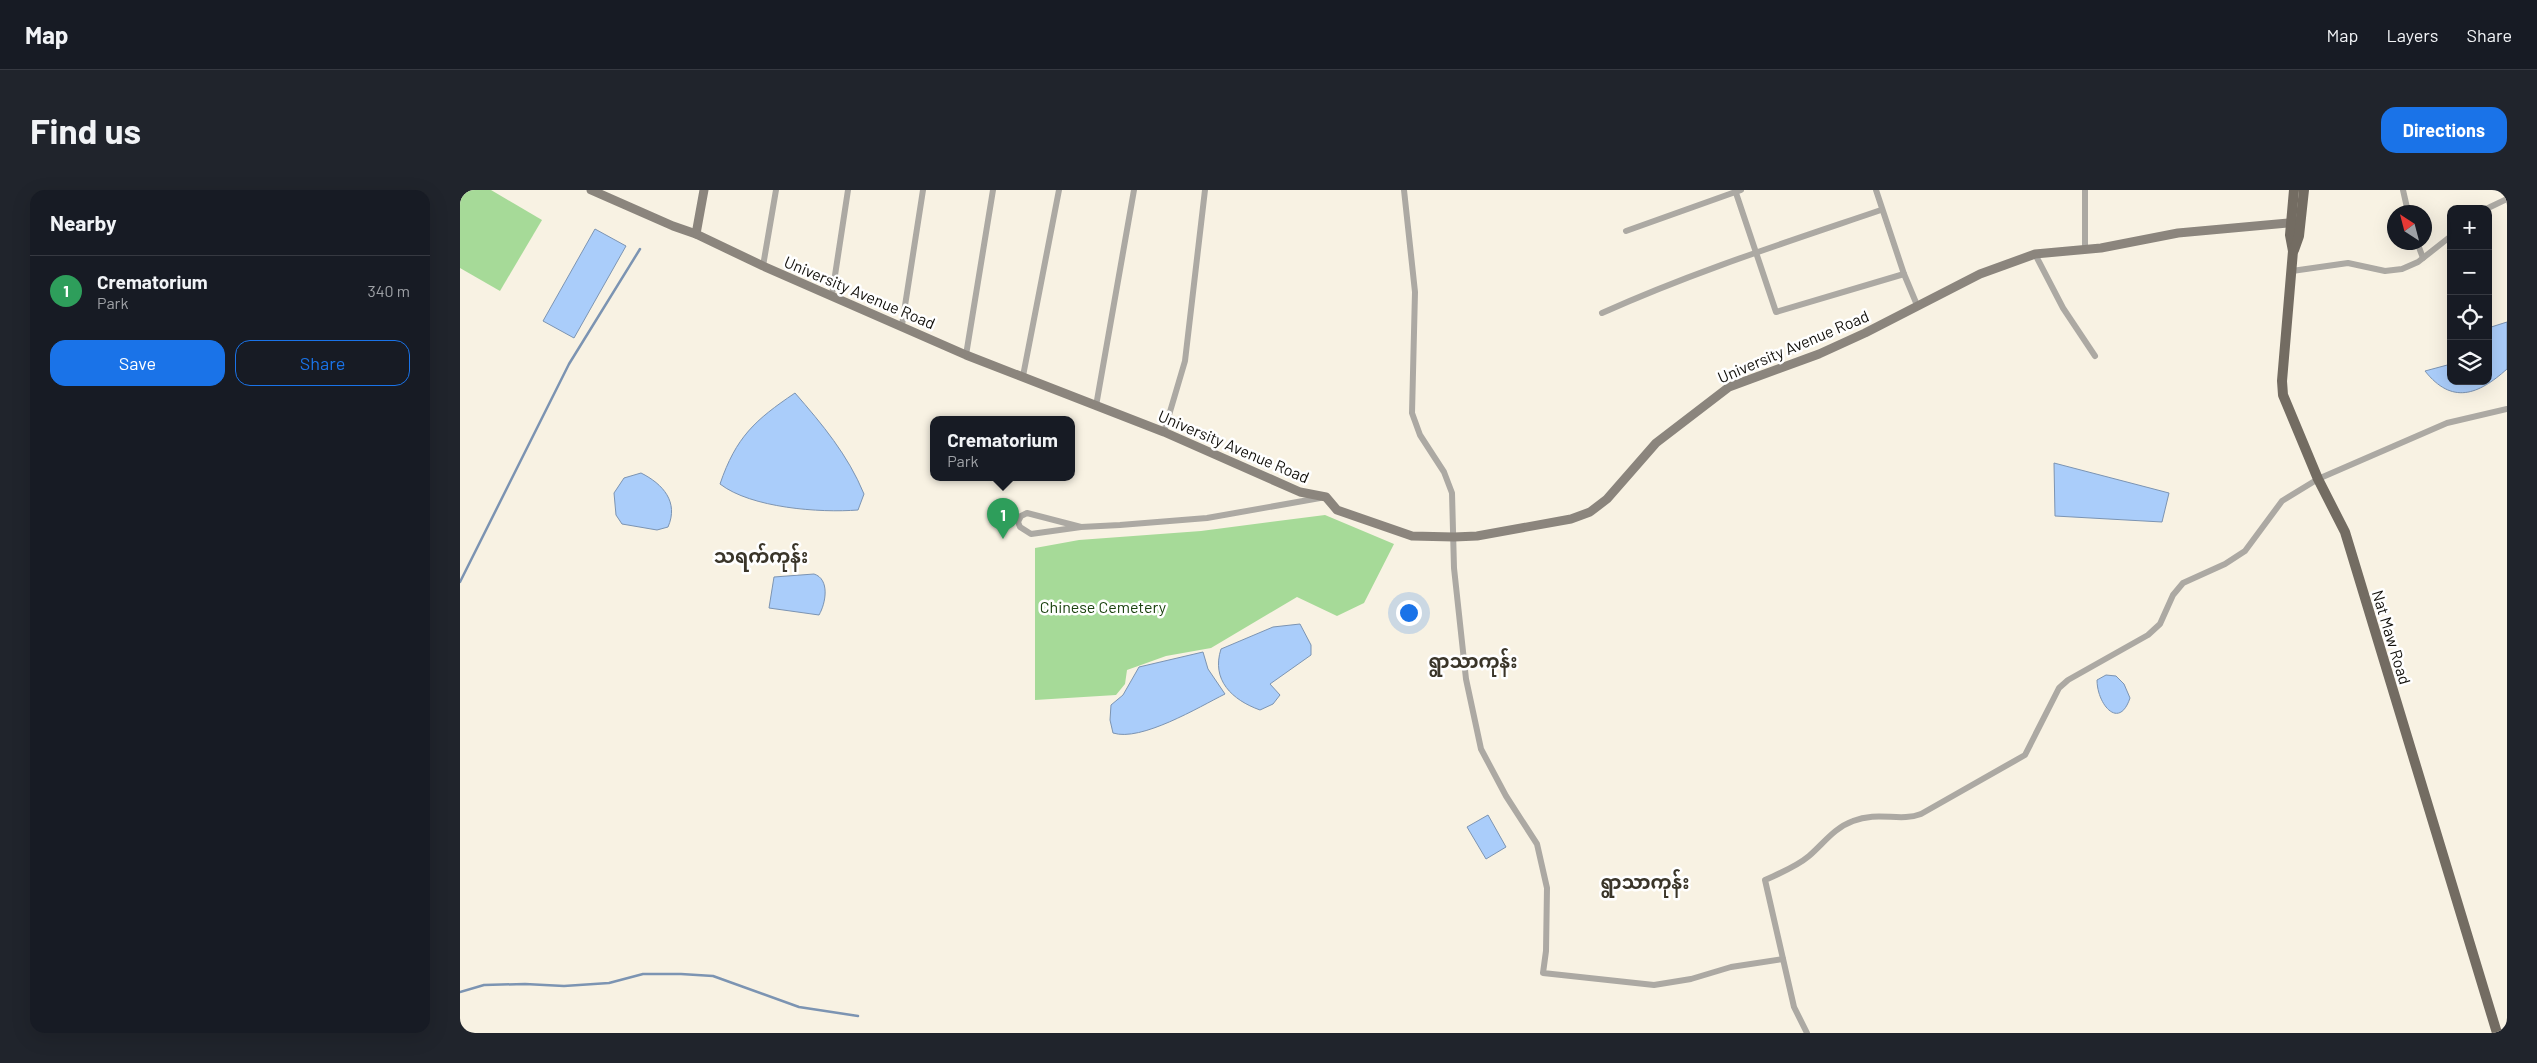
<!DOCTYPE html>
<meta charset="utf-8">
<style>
body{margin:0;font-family:Barlow,"Noto Sans Myanmar",sans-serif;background:#20242c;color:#f1f3f6}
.controls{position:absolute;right:15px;top:15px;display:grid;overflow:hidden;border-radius:10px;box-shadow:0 5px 20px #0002}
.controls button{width:45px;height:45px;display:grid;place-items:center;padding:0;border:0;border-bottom:1px solid #363941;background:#171b24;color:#f1f3f6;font:25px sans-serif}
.compass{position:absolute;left:1927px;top:15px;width:45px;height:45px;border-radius:50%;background:#171b24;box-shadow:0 5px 20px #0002;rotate:324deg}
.you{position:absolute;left:948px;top:422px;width:18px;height:18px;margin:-12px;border:4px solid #fff;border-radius:50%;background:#1a73e8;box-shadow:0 0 0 8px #1a73e833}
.badge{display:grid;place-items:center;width:32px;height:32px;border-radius:50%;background:#1a73e8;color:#fff;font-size:16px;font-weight:700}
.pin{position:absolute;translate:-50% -41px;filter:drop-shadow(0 1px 2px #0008)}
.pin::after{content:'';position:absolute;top:26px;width:18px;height:15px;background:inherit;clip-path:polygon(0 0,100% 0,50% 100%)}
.popup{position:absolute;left:470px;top:226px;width:145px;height:65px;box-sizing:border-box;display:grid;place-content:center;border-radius:10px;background:#171b24;filter:drop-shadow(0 1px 4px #0005);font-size:16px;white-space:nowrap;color:#9ea1a6}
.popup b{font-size:19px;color:#f1f3f6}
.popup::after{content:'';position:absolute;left:50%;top:100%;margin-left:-10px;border:10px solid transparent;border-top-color:#171b24}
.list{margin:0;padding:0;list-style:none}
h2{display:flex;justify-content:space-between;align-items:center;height:65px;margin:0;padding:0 20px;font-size:21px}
h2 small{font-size:16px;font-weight:400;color:#9ea1a6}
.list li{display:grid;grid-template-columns:32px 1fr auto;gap:15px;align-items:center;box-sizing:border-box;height:70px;padding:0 20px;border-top:1px solid #363941}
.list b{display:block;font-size:19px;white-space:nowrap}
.list p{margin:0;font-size:16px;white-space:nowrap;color:#9ea1a6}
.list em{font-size:16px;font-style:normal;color:#9ea1a6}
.actions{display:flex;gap:10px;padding:15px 20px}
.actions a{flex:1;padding:11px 0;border:1px solid #1a73e8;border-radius:15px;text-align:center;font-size:18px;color:#1a73e8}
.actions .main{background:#1a73e8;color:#fff}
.icon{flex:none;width:28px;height:28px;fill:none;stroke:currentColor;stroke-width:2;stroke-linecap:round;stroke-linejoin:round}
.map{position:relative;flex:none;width:2047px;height:843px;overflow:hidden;border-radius:15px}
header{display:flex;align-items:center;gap:30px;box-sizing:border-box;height:70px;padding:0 25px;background:#171b24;border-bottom:1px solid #363941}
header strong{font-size:24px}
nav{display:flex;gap:28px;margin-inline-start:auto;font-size:18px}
.intro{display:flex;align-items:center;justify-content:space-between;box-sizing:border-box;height:120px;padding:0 30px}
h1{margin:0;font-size:35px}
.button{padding:12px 22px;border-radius:15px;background:#1a73e8;color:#fff;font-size:18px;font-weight:700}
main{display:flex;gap:30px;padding:0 30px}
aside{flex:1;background:#171b24;border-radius:15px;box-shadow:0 5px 20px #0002}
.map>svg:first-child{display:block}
</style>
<header>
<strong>Map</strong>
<nav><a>Map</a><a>Layers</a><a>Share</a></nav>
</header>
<div class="intro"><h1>Find us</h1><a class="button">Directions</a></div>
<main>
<aside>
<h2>Nearby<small></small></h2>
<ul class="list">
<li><span class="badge" style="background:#2e9e5b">1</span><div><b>Crematorium</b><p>Park</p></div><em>340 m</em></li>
</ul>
<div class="actions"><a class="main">Save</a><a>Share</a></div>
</aside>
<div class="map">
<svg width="2047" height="843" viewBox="0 0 2047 843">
<rect width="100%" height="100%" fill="#f8f2e3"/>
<!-- green -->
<g fill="#a6da98">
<polygon points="0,0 31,0 82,30 40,101 0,78"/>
<polygon points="865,325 934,354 904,413 877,426 837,407 751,458 706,466 667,480 665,494 656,505 575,510 575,358 619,350 741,341"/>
</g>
<!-- water -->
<g fill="#aacdfa" stroke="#7c94b2">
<polygon points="135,39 166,56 114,148 83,131"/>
<path d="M2047,132V179C2018,205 1992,215 1965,181L1991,174V191H2028V138Z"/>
<path d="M335,203C362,234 388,265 404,304L398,320C360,323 291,318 260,294C276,247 295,230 335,203Z"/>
<polygon points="1594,273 1709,303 1702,332 1595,326"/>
<path d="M181,283C203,294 219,312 208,337L197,340L162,334L156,325L154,303L164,288Z"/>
<path d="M354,384C370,389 366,413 359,425L309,418L314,387Z"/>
<path d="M840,434L851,455V465L810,494L820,505L813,514L800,520C772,510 751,490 761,459L813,437Z"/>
<path d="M743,462L748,479L765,504C739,517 681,552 653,543L650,530L651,515L663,505L679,477Z"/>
<path d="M1646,485L1656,486L1664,494L1670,508C1659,541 1637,514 1637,490Z"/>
<polygon points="1028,625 1046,657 1026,669 1007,637"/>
</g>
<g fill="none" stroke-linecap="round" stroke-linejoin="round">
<!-- stream -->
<g stroke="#7c94b2" stroke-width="2.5">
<polyline points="0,392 109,174 180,59"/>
<polyline points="0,802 24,795 65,794 104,796 149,793 183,784 221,784 253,786 339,817 398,826"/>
</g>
<!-- street -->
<g stroke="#aca9a3" stroke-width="6">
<polyline points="944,0 955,102 952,223 960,245 984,282 992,303 994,378 1006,489 1021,559 1046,606 1077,654 1087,698 1086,761 1083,783 1194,795 1231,789 1271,777 1323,769"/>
<polyline points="1275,0 1316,122 1444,84"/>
<polyline points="1416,0 1444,84 1457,115"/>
<polyline points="1625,0 1625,60"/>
<polyline points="1943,0 1948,22"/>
<polyline points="2026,19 2047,9"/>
<polyline points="1166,41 1281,0"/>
<polyline points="1957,52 1963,68"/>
<polyline points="1575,64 1603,118 1635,166"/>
<polyline points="303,76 316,0"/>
<polyline points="1832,81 1888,73 1925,81 1942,79 1958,72 1991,46"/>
<polyline points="372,105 388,0"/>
<path d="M1142,123C1233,82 1327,52 1421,20"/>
<polyline points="442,135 463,0"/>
<polyline points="506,165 533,0"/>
<polyline points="563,186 599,0"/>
<polyline points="636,216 674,0"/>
<polyline points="704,242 725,171 745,0"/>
<polyline points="621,337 571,344 560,337 558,332 561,326 567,323 621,337 660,335 747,328 860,308"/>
<path d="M1347,843L1334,817L1305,690C1320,683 1336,677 1349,666C1364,653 1374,638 1393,631C1418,621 1440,632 1461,624L1565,565L1599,498L1608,490L1688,445L1700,434L1713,405L1723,393L1765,374L1785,361L1822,311L1858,289L1987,233L2047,219"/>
</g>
<!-- secondary -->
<g stroke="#8b857d" stroke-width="9">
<polyline points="131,0 213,36 236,44 303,76 506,165 704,242 840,302 866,307 877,320 952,346 994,347 1017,346 1111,329 1130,322 1147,309 1196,253 1269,197 1359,164 1405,143 1520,84 1575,64 1641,58 1718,43 1838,32"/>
<polyline points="236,44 244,0"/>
</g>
<!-- primary -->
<g stroke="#736c62" stroke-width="10">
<polyline points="1834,0 1830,45 1833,61 1822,191 1823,205 1858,289 1885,342 2037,843"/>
<polyline points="1834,60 1839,46 1844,0"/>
</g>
</g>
<g text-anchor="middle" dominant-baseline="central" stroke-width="5" stroke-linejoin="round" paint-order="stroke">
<!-- street labels -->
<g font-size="16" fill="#110f0a" stroke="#fff">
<text transform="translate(400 102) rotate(23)">University Avenue Road</text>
<text transform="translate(1333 156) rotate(-23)">University Avenue Road</text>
<text transform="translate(774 256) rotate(23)">University Avenue Road</text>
<text transform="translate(1932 447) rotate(73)">Nat Maw Road</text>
</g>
<!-- park labels -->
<g font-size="16" fill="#1a420e" stroke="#fff">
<text x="643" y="416">Chinese Cemetery</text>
</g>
<!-- quarter labels -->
<g font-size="19" font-weight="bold" fill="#3a3529" stroke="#fff">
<text x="301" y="365">သရက်ကုန်း</text>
<text x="1013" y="470">ရွာသာကုန်း</text>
<text x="1185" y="691">ရွာသာကုန်း</text>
</g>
</g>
</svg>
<div class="controls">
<button>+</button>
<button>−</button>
<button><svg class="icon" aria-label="locate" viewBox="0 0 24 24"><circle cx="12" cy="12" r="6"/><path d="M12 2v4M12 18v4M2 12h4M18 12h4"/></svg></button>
<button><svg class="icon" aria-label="layers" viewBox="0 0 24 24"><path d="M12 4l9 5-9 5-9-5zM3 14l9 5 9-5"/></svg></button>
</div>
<svg class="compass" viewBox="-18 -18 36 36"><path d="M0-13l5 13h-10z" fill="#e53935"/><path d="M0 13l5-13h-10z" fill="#9ea1a6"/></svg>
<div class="you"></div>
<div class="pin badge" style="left:543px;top:349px;background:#2e9e5b">1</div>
<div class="popup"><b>Crematorium</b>Park</div>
</div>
</main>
